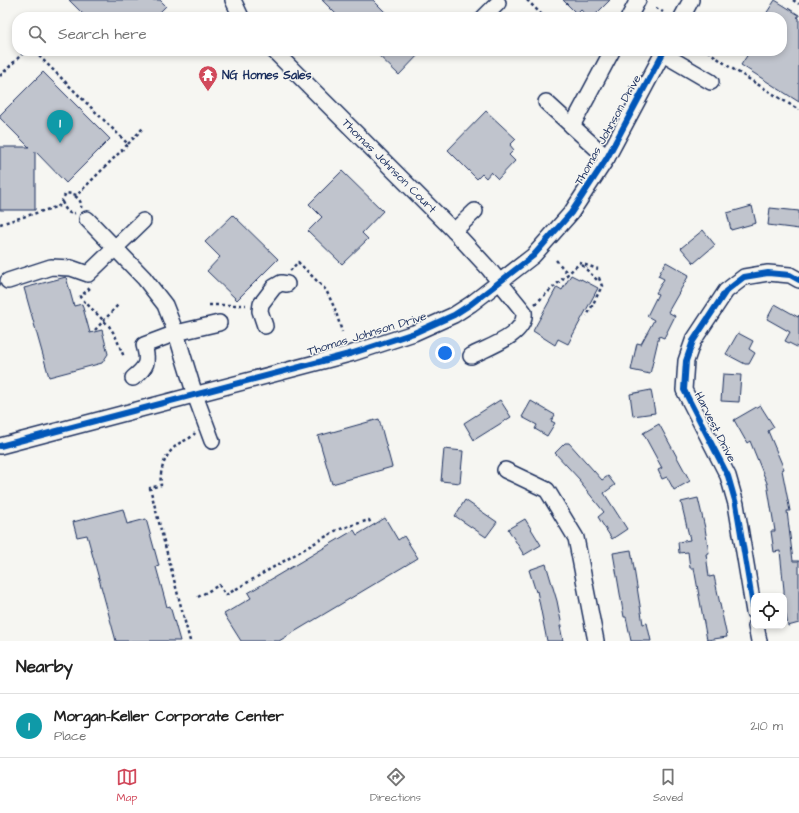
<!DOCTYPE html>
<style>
body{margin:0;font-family:"Architects Daughter",sans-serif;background:#f6f6f6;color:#222}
.controls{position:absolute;right:12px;bottom:12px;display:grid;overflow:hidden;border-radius:8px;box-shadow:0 2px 6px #0003}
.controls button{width:36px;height:36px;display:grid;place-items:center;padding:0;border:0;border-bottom:1px solid #e0e0e0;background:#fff;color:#222;font:20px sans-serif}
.you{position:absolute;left:445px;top:353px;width:14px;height:14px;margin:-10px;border:3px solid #fff;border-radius:50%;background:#1a73e8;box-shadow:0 0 0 6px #1a73e833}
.badge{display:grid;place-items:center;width:26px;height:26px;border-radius:50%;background:#d1495b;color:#fff;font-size:13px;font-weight:700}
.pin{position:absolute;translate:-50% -33px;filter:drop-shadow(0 1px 2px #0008)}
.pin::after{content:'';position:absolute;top:21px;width:14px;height:12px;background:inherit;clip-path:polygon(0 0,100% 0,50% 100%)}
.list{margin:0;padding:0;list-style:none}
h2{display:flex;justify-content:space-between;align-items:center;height:52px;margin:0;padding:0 16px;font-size:17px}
h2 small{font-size:13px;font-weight:400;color:#767676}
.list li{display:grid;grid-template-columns:26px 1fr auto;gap:12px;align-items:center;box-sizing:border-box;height:64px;padding:0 16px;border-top:1px solid #e0e0e0}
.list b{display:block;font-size:15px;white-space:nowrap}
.list p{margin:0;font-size:13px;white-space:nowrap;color:#767676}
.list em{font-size:13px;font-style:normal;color:#767676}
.icon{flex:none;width:22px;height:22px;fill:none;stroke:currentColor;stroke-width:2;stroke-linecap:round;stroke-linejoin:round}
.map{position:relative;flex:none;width:799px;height:641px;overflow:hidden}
.search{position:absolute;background:#fff;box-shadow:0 2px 6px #0003;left:12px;right:12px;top:12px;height:44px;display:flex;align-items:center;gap:10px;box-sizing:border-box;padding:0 14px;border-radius:16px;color:#767676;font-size:15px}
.sheet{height:116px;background:#fff}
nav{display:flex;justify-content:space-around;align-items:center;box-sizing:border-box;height:56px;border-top:1px solid #e0e0e0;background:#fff;font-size:11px;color:#767676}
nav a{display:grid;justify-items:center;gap:2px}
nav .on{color:#d1495b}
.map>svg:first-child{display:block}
</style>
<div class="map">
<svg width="799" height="641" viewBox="0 0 799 641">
<rect width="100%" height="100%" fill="#f6f6f2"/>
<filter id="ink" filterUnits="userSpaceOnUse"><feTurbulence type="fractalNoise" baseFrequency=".025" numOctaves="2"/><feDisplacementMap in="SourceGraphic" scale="8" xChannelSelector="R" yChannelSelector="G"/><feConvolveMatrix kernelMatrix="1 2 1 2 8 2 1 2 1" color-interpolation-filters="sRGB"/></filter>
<g filter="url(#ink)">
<!-- building -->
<g fill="#c0c4cd" stroke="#1b2f5e">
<polygon points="69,0 160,0 166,6 155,17 86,17"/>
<polygon points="322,0 373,0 390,17 339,17"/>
<polygon points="563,0 610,0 593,17 589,17 581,10 577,14"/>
<polygon points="775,0 799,15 799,17 797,17 799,18 799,102 741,65 750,51 782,51 782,17 764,17"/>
<polygon points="374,51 422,51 399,75"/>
<polygon points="43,72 110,139 66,183 35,151 35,210 0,210 0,147 29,147 0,118 0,115"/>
<polygon points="486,111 516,139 510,145 514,150 509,155 515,161 498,179 491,172 486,178 482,174 477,179 448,150"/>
<polygon points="342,171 383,211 362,233 368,239 342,264 308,231 322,217 309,204"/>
<polygon points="752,206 756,223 731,230 727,213"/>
<polygon points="770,208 799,211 799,229 768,225"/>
<polygon points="233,215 278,259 237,300 207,271 220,257 205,242"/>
<polygon points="703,230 715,245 694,263 681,248"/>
<polygon points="666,262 689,275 668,312 675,316 664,338 659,336 650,374 631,370 637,343 641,344 654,320 647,316 658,294 656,293 664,279 658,276"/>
<polygon points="571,275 581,280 581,279 598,288 568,344 558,339 555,345 533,331 557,287 562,290"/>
<polygon points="66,277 74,306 82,304 90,333 102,330 108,354 102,363 49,377 24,288"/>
<polygon points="775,304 798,317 799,315 799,348 785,341 790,332 767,319"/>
<polygon points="738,333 753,341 749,349 755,353 749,364 745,364 726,354"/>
<polygon points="723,374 741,375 739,402 721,401"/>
<polygon points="651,390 655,413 633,416 630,394"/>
<polygon points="500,400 511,417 474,440 464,423"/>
<polygon points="531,401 555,415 551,421 555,423 547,436 535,429 537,425 522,417"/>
<polygon points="760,405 774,427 768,431 784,469 782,470 790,511 787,511 793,561 799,561 799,623 788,626 784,605 784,590 780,551 774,552 771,531 775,531 767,483 750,441 747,443 734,420"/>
<polygon points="379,419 392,467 332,484 318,436"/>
<polygon points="659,424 690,481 674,490 667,477 662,479 658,470 662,468 643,433"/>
<polygon points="565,443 569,443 602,480 608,476 615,485 604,493 627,529 612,539 598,517 604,512 579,481 580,480 555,453"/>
<polygon points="444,449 463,451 460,483 441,481"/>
<polygon points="698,498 705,528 709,553 706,554 709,577 714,576 727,637 707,640 694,568 690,568 688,552 679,553 678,542 690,540 681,502"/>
<polygon points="465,500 497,522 486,537 455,516"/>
<polygon points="123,509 127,524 146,519 159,566 156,567 167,607 170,606 180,641 116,641 87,535 77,537 73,522"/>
<polygon points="385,518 398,540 404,536 418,558 279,641 241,641 224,614 251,598 248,593 354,530 357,535"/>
<polygon points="525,519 541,545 524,555 508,529"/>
<polygon points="631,550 643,624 647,623 651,641 631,641 626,617 624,617 613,553"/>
<polygon points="546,564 557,601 562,626 560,626 563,641 547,641 537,591 536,592 529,570"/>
</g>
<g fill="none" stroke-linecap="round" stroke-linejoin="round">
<!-- minor casing -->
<g stroke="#1b2f5e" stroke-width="18">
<g id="minor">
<polyline points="233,0 241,17"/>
<polyline points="484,17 498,3"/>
<polyline points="629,17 638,0"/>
<polyline points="682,17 691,0"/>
<path d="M274,51L454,231L489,269L524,312C527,335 488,347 471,356"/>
<polyline points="663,54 711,82"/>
<polyline points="546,102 607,158"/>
<polyline points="572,126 612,51"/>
<polyline points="87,219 144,278 165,305 176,333 195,395 212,441"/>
<polyline points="454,231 475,211"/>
<polyline points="8,281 51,267 71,268 88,274 143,221"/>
<polyline points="265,326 260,311 261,304 274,287 281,283 287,284"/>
<path d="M133,378C147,367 149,362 144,345L176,333L219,323"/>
<polyline points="0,446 353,353 414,333 454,315 471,304 533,256 571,213 607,158 664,51"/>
<polyline points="505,470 547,490 576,538 596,641"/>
<polyline points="754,612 736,504 728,476 684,390 686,361 693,341 726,291 744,277 768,273 790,275 799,280"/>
<polyline points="756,626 759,641"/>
</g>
</g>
<!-- path -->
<g stroke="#1b2f5e" stroke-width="2.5" stroke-dasharray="3 3" stroke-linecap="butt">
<polyline points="527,0 544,17"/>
<polyline points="793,0 799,4"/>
<polyline points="656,8 663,12"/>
<polyline points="579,51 582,53 585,51"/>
<polyline points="708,51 728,66 799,110"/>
<polyline points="0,76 25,51"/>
<polyline points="128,144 143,128"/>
<path d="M75,196C79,199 82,202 81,208"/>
<path d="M62,202C65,208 67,215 75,213"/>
<polyline points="0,224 59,206 66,193 77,195 128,144 34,51"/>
<polyline points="556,260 568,274"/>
<polyline points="582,265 597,280 599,278 602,286 587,316"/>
<polyline points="290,271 298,262 326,290 335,309 342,332"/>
<polyline points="90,288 80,297 109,326 115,335 124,357"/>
<polyline points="535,304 580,263 598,269"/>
<polyline points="209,305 246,305"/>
<polyline points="95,330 118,305"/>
<polyline points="198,597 219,585 226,595 337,530 369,520 371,524"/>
<path d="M190,641L150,488L161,485C159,471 165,454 177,445C183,440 190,440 195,433"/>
</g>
<!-- minor -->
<use href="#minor" stroke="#f6f6f2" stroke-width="15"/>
<!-- cycleway casing -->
<g stroke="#f6f6f2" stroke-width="8">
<g id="cycleway">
<polyline points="0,446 353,353 414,333 454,315 471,304 533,256 571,213 607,158 664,51"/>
<polyline points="754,612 736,504 728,476 684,390 686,361 693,341 726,291 744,277 768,273 790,275 799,280"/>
</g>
</g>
<!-- cycleway -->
<use href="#cycleway" stroke="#0057b8" stroke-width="6"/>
</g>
</g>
<!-- icons -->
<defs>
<g id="temple-pin" transform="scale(1)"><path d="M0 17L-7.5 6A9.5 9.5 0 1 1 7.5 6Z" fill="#d1495b" stroke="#f6f6f2"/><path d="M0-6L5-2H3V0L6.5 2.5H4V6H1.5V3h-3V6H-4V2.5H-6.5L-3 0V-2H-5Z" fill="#fff"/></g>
</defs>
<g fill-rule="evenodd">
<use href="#temple-pin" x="208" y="75"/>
</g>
<g text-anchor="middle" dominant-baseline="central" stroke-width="3" stroke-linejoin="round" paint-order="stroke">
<!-- poi labels -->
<g font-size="12" font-weight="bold" fill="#1b2f5e" stroke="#f6f6f2" text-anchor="start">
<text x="222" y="75">NG Homes Sales</text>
</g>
<!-- street labels -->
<g font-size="12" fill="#1b2f5e" stroke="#f6f6f2">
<text transform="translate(608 130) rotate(-61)">Thomas Johnson Drive</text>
<text transform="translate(389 166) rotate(45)">Thomas Johnson Court</text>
<text transform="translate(367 334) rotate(-17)">Thomas Johnson Drive</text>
<text transform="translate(715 427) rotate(63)">Harvest Drive</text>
</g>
</g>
</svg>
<div class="controls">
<button><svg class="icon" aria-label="locate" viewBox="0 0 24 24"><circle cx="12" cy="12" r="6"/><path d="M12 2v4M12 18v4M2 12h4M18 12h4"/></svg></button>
</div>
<div class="you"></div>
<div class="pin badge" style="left:60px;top:143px;background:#0f9aa8">1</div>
<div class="search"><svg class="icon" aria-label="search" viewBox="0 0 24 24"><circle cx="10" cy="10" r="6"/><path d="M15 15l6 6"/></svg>Search here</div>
</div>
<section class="sheet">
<h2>Nearby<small></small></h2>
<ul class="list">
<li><span class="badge" style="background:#0f9aa8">1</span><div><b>Morgan-Keller Corporate Center</b><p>Place</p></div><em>210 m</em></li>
</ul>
</section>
<nav>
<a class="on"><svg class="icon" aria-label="map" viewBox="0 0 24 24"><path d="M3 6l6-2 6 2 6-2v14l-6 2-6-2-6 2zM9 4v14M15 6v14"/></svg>Map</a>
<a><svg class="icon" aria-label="directions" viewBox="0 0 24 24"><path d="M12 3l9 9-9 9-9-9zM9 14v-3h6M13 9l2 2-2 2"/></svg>Directions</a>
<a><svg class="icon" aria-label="saved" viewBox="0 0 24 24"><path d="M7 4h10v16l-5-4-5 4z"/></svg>Saved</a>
</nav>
